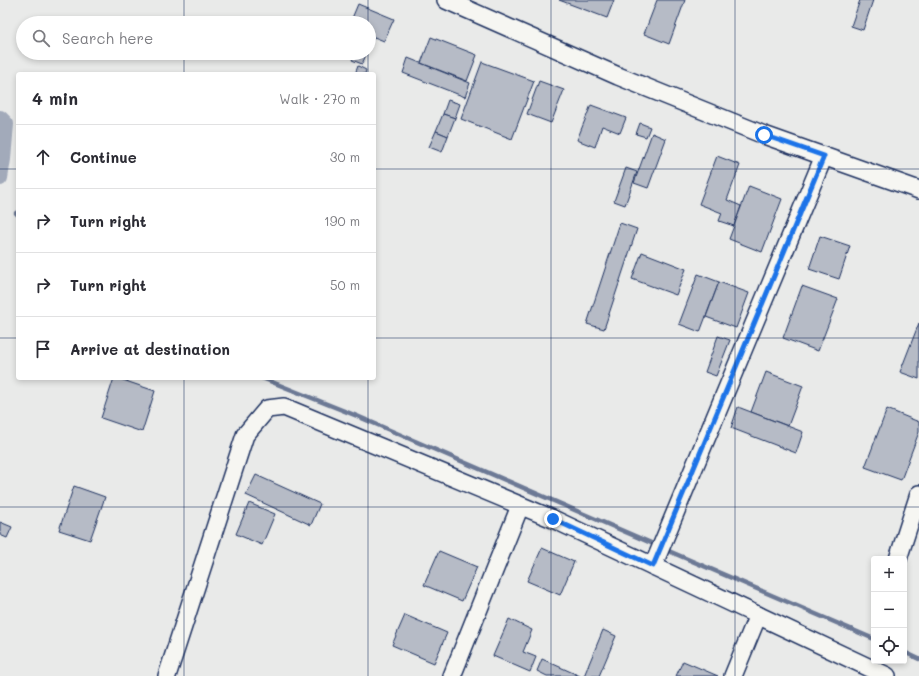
<!DOCTYPE html>
<meta charset="utf-8">
<style>
body{margin:0;font-family:Mali,sans-serif;background:#f7f7f7;color:#2b2b33}
.controls{position:absolute;right:12px;bottom:12px;display:grid;overflow:hidden;border-radius:4px;box-shadow:0 2px 6px #0003}
.controls button{width:36px;height:36px;display:grid;place-items:center;padding:0;border:0;border-bottom:1px solid #e1e1e2;background:#fff;color:#2b2b33;font:20px sans-serif}
.stop{position:absolute;width:12px;height:12px;margin:-9px;border:3px solid #1a73e8;border-radius:50%;background:#fff}
.stop.end{background:#1a73e8;border-color:#fff;box-shadow:0 1px 4px #0008}
.list{margin:0;padding:0;list-style:none}
h2{display:flex;justify-content:space-between;align-items:center;height:52px;margin:0;padding:0 16px;font-size:17px}
h2 small{font-size:13px;font-weight:400;color:#7c7c81}
.list li{display:grid;grid-template-columns:26px 1fr auto;gap:12px;align-items:center;box-sizing:border-box;height:64px;padding:0 16px;border-top:1px solid #e1e1e2}
.list b{display:block;font-size:15px;white-space:nowrap}
.list em{font-size:13px;font-style:normal;color:#7c7c81}
.icon{flex:none;width:22px;height:22px;fill:none;stroke:currentColor;stroke-width:2;stroke-linecap:round;stroke-linejoin:round}
.map{position:relative;flex:none;width:919px;height:676px;overflow:hidden}
.search{position:absolute;background:#fff;box-shadow:0 2px 6px #0003;left:16px;top:16px;width:360px;height:44px;display:flex;align-items:center;gap:10px;box-sizing:border-box;padding:0 14px;border-radius:22px;color:#7c7c81;font-size:15px}
.panel{position:absolute;background:#fff;box-shadow:0 2px 6px #0003;left:16px;top:72px;width:360px;height:308px;border-radius:4px}
.map>svg:first-child{display:block}
</style>
<div class="map">
<svg width="919" height="676" viewBox="0 0 919 676">
<rect width="100%" height="100%" fill="#e9eae9"/>
<filter id="ink" filterUnits="userSpaceOnUse"><feTurbulence type="fractalNoise" baseFrequency=".025" numOctaves="2"/><feDisplacementMap in="SourceGraphic" scale="8" xChannelSelector="R" yChannelSelector="G"/><feConvolveMatrix kernelMatrix="1 2 1 2 8 2 1 2 1" color-interpolation-filters="sRGB"/></filter>
<g filter="url(#ink)">
<g fill="none" stroke-linecap="round" stroke-linejoin="round">
<!-- stream -->
<g stroke="#6c7995" stroke-width="4.5">
<polyline points="16,213 18,215"/>
<polyline points="262,378 357,416 658,546"/>
<polyline points="664,549 874,639"/>
<polyline points="904,652 919,659"/>
</g>
<!-- canal -->
<polyline stroke="#a2aaba" stroke-width="16" points="0,118 6,124 3,159 0,178"/>
</g>
<!-- building -->
<g fill="#b6bbc6" stroke="#1b2f5e">
<polygon points="559,0 614,0 607,18"/>
<polygon points="657,0 685,0 669,44 644,34"/>
<polygon points="860,0 873,0 863,30 851,26"/>
<polygon points="358,4 394,19 384,41 369,35 369,23 350,23"/>
<polygon points="369,35 374,37 369,48"/>
<polygon points="431,37 477,55 467,81 421,63"/>
<polygon points="355,53 367,53 362,64 352,60"/>
<polygon points="408,58 470,83 465,97 403,73"/>
<polygon points="482,62 534,81 512,139 461,119"/>
<polygon points="358,66 366,70 365,74 355,74"/>
<polygon points="539,81 564,90 551,123 527,114"/>
<polygon points="448,100 460,104 455,118 443,114"/>
<polygon points="591,105 626,118 620,133 602,126 595,147 577,140"/>
<polygon points="443,114 455,118 448,136 436,131"/>
<polygon points="640,123 650,127 646,137 636,134"/>
<polygon points="436,131 448,136 442,152 429,147"/>
<polygon points="652,133 666,139 648,188 634,183"/>
<polygon points="717,156 740,165 727,200 741,206 734,226 719,221 722,213 699,204"/>
<polygon points="626,168 637,172 625,205 614,201"/>
<polygon points="749,186 782,199 762,252 729,239"/>
<polygon points="620,223 637,229 604,329 587,324"/>
<polygon points="820,236 850,246 839,279 809,269"/>
<polygon points="642,252 686,269 676,295 632,279"/>
<polygon points="698,274 719,282 700,332 679,324"/>
<polygon points="719,282 749,293 736,328 706,317"/>
<polygon points="802,286 838,299 818,351 783,338"/>
<polygon points="919,323 919,379 900,372"/>
<polygon points="718,336 730,340 716,376 705,372"/>
<polygon points="766,372 803,386 788,426 751,412"/>
<polygon points="114,378 117,378 155,391 142,432 101,418"/>
<polygon points="738,407 803,432 796,453 731,428"/>
<polygon points="887,409 919,422 919,432 901,480 865,467"/>
<polygon points="256,475 320,504 311,525 246,495"/>
<polygon points="74,486 105,497 90,540 59,530"/>
<polygon points="249,503 275,514 262,545 236,534"/>
<polygon points="0,522 12,527 7,538 0,535"/>
<polygon points="542,548 574,562 560,595 527,581"/>
<polygon points="439,551 477,567 462,601 424,585"/>
<polygon points="405,615 447,633 434,663 392,645"/>
<polygon points="509,619 532,630 523,652 536,657 530,672 493,656"/>
<polygon points="603,630 616,636 599,676 584,676"/>
<polygon points="542,659 580,676 547,676 537,671"/>
<polygon points="683,661 718,676 676,676"/>
</g>
<g fill="none" stroke-linecap="round" stroke-linejoin="round">
<!-- street casing -->
<g stroke="#1b2f5e" stroke-width="20">
<g id="street">
<polyline points="446,0 618,76 764,135 919,190"/>
<polyline points="898,559 919,494"/>
<polyline points="653,566 824,156"/>
<polyline points="167,676 245,435 267,409 284,407 553,519 887,676"/>
<polyline points="452,676 520,506"/>
<polyline points="733,676 758,615"/>
</g>
</g>
<!-- street -->
<use href="#street" stroke="#f6f6f2" stroke-width="17"/>
</g>
</g>
<g fill="none" stroke-linecap="round" stroke-linejoin="round" filter="url(#ink)">
<!-- route -->
<polyline stroke="#1a73e8" stroke-width="5" points="553,519 653,566 824,156 764,135"/>
</g>
<!-- grid -->
<path fill="none" stroke="#1b2f5e" stroke-width="1" stroke-opacity="0.55" d="M184,0V23M368,0V23M551,0V676M735,0V676M184,53V74M368,53V74M0,169H18M374,169H919M0,338H18M374,338H919M184,378V676M368,378V676M0,507H919"/>
</svg>
<div class="controls">
<button>+</button>
<button>−</button>
<button><svg class="icon" aria-label="locate" viewBox="0 0 24 24"><circle cx="12" cy="12" r="6"/><path d="M12 2v4M12 18v4M2 12h4M18 12h4"/></svg></button>
</div>
<div class="stop" style="left:764px;top:135px"></div>
<div class="stop end" style="left:553px;top:519px"></div>
<div class="search"><svg class="icon" aria-label="search" viewBox="0 0 24 24"><circle cx="10" cy="10" r="6"/><path d="M15 15l6 6"/></svg>Search here</div>
<section class="panel">
<h2>4 min<small>Walk · 270 m</small></h2>
<ul class="list">
<li><svg class="icon" aria-label="ahead" viewBox="0 0 24 24"><path d="M12 20V5M6 11l6-6 6 6"/></svg><div><b>Continue</b></div><em>30 m</em></li>
<li><svg class="icon" aria-label="right" viewBox="0 0 24 24"><path d="M7 20v-9h11M14 6l5 5-5 5"/></svg><div><b>Turn right</b></div><em>190 m</em></li>
<li><svg class="icon" aria-label="right" viewBox="0 0 24 24"><path d="M7 20v-9h11M14 6l5 5-5 5"/></svg><div><b>Turn right</b></div><em>50 m</em></li>
<li><svg class="icon" aria-label="arrive" viewBox="0 0 24 24"><path d="M6 21V4h12l-3 4 3 4H6"/></svg><div><b>Arrive at destination</b></div></li>
</ul>
</section>
</div>
